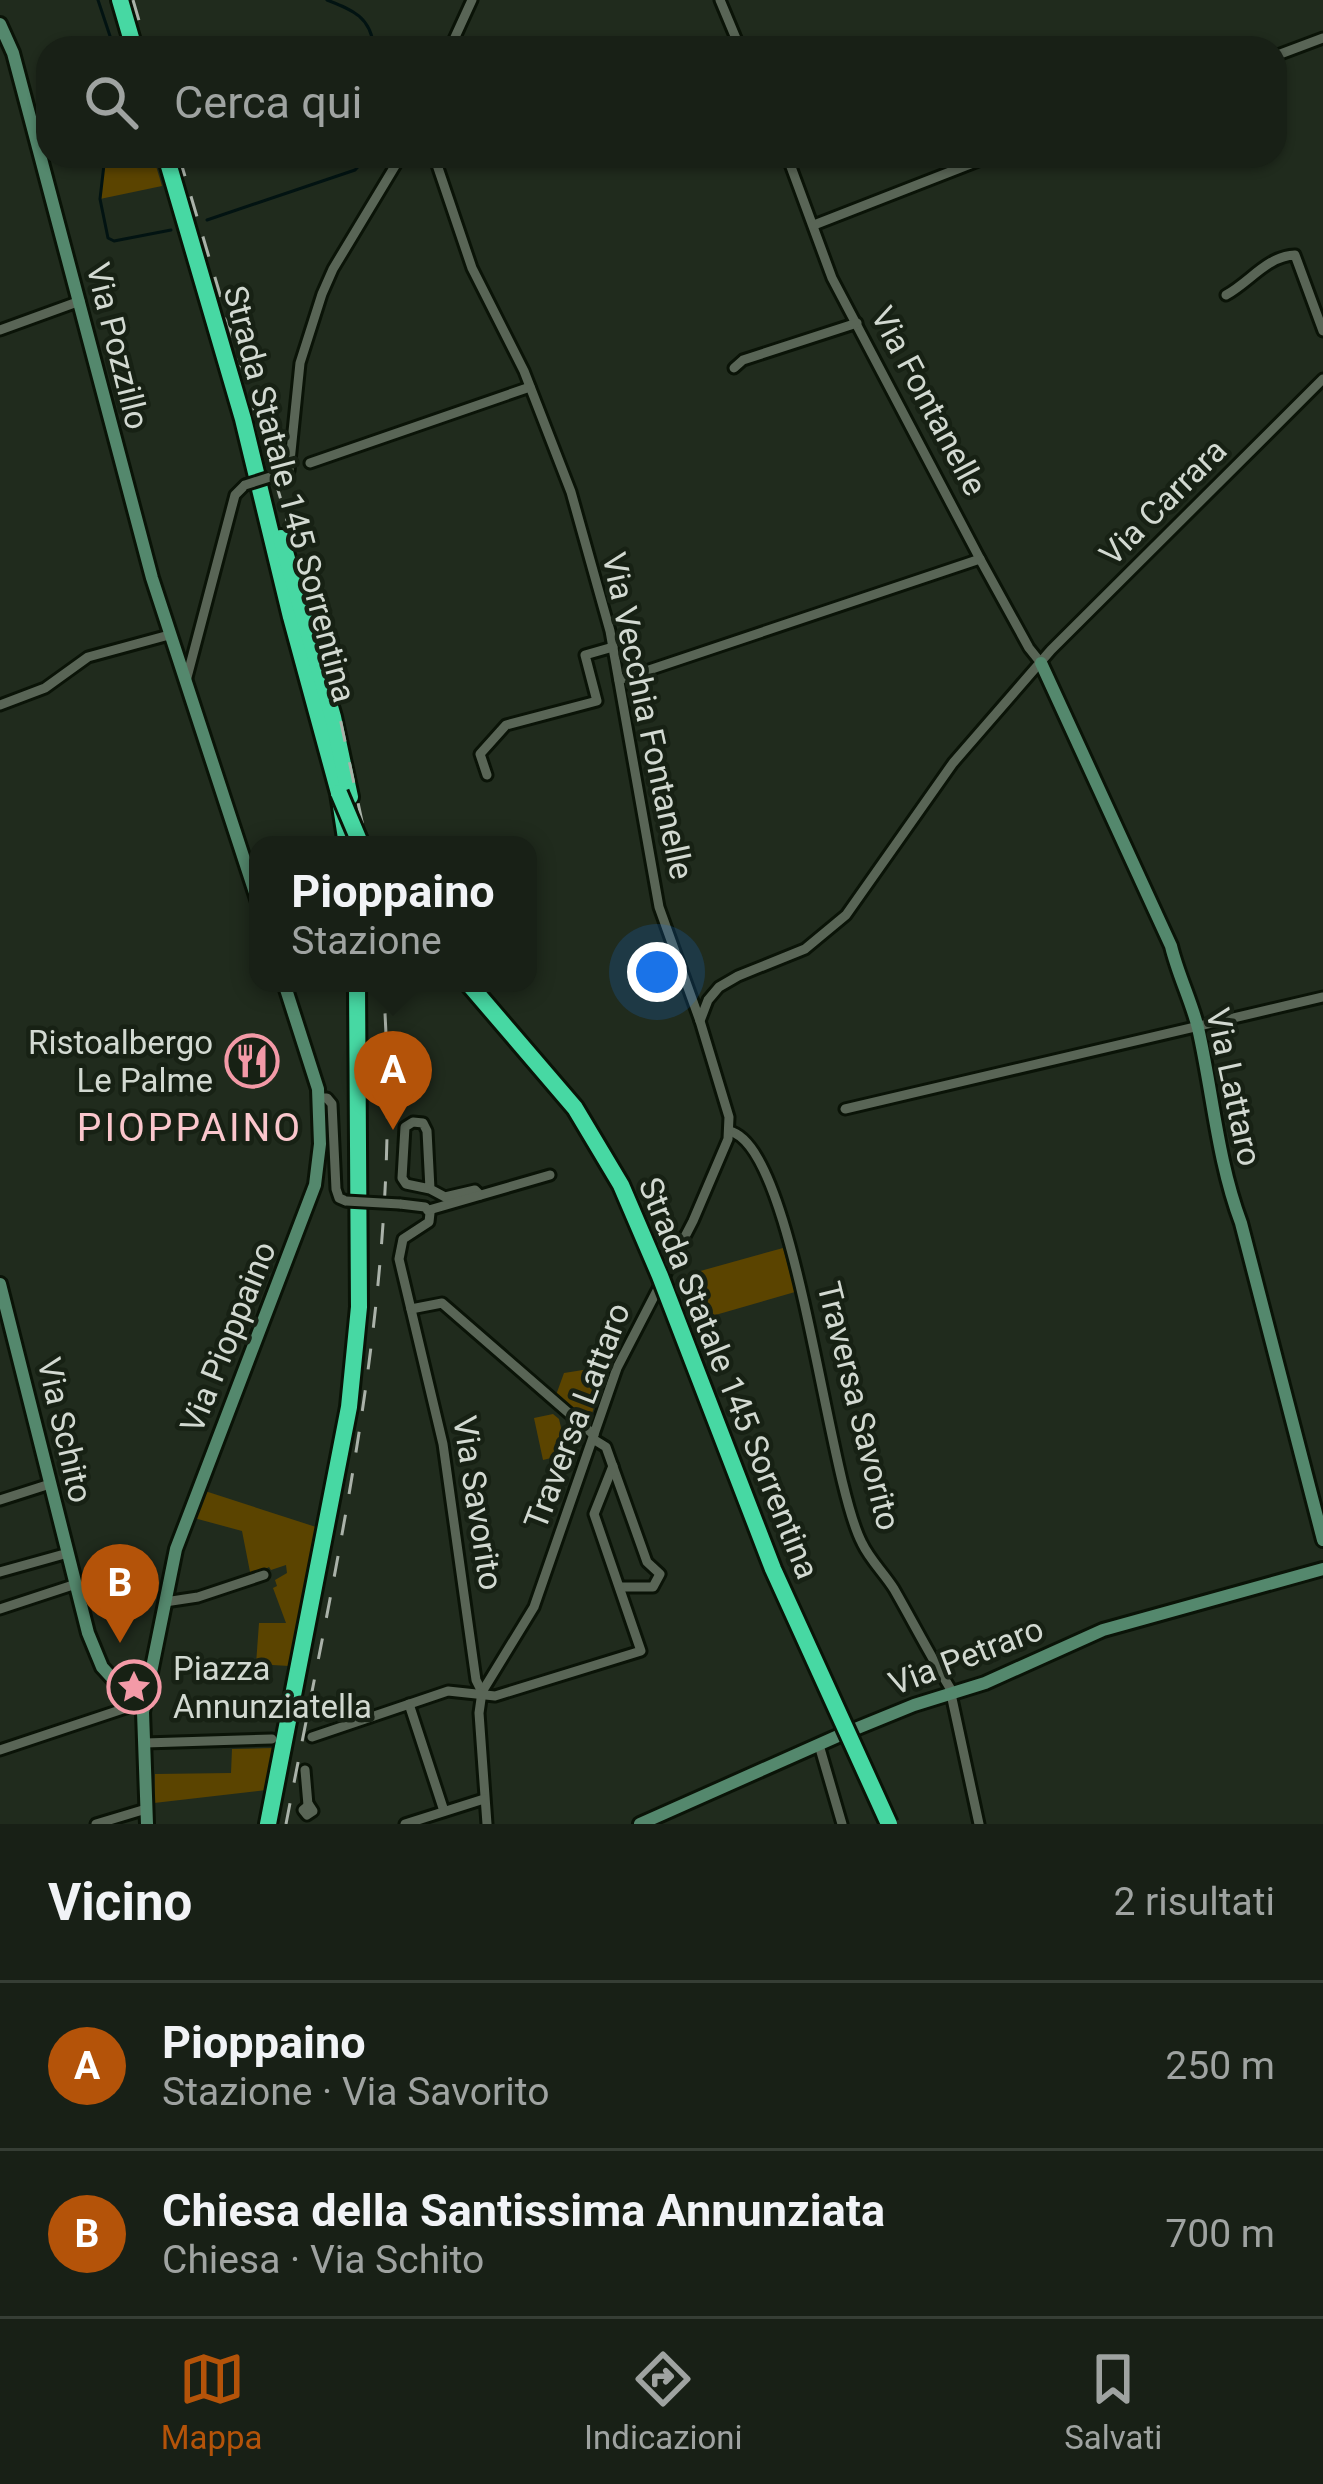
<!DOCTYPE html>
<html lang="it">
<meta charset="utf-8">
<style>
body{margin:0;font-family:Roboto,sans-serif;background:#21281f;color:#f1f3f6}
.you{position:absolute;left:657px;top:972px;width:42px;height:42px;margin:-30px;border:9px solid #fff;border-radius:50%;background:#1a73e8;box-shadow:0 0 0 18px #1a73e833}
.badge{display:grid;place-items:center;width:78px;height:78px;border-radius:50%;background:#b45309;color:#fff;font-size:39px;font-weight:700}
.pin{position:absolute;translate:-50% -99px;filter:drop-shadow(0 3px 6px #0008)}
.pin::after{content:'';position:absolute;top:63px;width:42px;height:36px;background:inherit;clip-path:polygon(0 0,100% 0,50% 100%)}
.popup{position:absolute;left:249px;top:836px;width:288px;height:156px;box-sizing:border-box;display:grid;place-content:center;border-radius:24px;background:#182016;filter:drop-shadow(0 3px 9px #0005);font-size:39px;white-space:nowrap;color:#9fa3a1}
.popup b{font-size:45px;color:#f1f3f6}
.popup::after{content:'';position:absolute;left:50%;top:100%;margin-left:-24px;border:24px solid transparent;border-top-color:#182016}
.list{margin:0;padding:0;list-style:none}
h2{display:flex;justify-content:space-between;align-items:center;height:156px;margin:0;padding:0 48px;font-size:51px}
h2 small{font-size:39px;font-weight:400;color:#9fa3a1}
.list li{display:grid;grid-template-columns:78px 1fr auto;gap:36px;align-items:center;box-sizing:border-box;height:168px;padding:0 48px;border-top:3px solid #363e35}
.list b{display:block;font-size:45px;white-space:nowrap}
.list p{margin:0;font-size:39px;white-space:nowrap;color:#9fa3a1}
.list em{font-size:39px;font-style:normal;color:#9fa3a1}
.icon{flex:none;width:66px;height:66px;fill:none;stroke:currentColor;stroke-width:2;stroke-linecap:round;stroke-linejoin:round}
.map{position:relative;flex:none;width:1323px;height:1824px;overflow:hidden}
.search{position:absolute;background:#182016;box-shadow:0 3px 9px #0004;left:36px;right:36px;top:36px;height:132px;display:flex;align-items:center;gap:30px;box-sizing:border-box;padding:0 42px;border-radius:36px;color:#9fa3a1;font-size:45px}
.sheet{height:492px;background:#182016}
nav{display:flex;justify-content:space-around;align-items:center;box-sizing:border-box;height:168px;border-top:3px solid #363e35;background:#182016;font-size:33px;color:#9fa3a1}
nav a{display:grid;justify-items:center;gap:6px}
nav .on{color:#b45309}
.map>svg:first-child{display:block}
</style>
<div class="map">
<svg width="1323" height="1824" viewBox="0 0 1323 1824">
<rect width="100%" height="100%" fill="#202b1d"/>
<!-- green -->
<g fill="#5b4400">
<polygon points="105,156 153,156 162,186 100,199"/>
<polygon points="783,1248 795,1292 698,1320 686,1275"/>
<polygon points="608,1366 589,1422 587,1422 556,1395 564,1373"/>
<polygon points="553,1414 559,1419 567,1454 543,1460 534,1418"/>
<polygon points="205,1491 316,1527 289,1666 256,1664 259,1623 286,1623 273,1588 277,1586 275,1580 287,1573 286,1565 271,1570 269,1567 251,1577 242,1531 194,1518"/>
<polygon points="274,1748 266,1790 154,1803 155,1774 231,1773 232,1749"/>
</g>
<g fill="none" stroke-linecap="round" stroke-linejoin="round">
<!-- stream -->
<g stroke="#021312" stroke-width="3">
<polyline points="98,0 114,48"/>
<path d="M327,0C353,10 371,17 374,48"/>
<polyline points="105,156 100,199 108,238 114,241 171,230"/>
<polyline points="207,220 355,170 368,156"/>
</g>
<!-- street casing -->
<g stroke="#0a1307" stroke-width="15">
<g id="street">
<polyline points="720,0 740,48"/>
<polyline points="450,48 472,0"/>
<polyline points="1275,56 1323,38"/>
<polyline points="434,156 472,268 524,371 571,492 610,631 659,907 700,1021"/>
<polyline points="787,156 832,278 980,559 1029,648 1041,663"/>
<polyline points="814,225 991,156"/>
<path d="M1226,295C1250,282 1267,256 1295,255L1323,331"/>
<polyline points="0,330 80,301"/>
<polyline points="734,368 743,360 857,323"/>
<polyline points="310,463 530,387"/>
<polyline points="289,471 300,363 322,294 333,269 401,156"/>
<polyline points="619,680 980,559"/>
<polyline points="186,681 235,495 245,485"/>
<polyline points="0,705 45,688 88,657 169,635"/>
<polyline points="487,775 480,754 506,725 597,701 585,655 613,647"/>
<polyline points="319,1098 327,1098 332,1104 336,1189 339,1198 346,1201"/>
<polyline points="845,1109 1323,997"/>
<path d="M729,1131C796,1145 826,1474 862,1543C870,1560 884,1573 894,1589C914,1624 932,1659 953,1693"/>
<polyline points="430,1189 406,1184 402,1178 405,1127 413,1122 423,1123 427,1131 430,1189 445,1197 475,1190 480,1195"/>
<polyline points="400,1204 425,1207 430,1213 429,1222 403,1239 399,1259 443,1444 476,1680 482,1692 479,1713 487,1824"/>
<polyline points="429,1210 550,1175"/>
<polyline points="411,1309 442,1303 594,1435"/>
<polyline points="593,1439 606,1447 647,1562 660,1574 653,1587 620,1587"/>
<polyline points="0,1500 50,1484"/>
<polyline points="0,1572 68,1553"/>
<polyline points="165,1602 198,1597 264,1575"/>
<polyline points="0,1609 76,1584"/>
<polyline points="482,1692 534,1607 617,1368 693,1221 728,1139 729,1117 700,1021 708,1000 719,987 738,976 805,949 846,915 953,763 1051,650 1323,379"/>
<polyline points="951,1694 979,1824"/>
<polyline points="409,1704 444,1811"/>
<polyline points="312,1737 448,1691 495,1696 641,1651 594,1514 613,1466"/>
<polyline points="145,1743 272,1739"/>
<polyline points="819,1745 842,1824"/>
<polyline points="0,1750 135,1705"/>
<polyline points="305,1770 308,1805"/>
<polygon points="309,1805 313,1811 307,1815 303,1810"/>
<polyline points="96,1824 146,1809"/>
<polyline points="405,1824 484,1799"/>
</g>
</g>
<!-- secondary casing -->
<g stroke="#0a1307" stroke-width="18">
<g id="secondary">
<polyline points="0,24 13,53 152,578 258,902"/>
<path d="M1041,663L1171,946C1178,975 1191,1000 1198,1028C1213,1094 1217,1159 1241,1223L1323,1540"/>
<polyline points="0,1284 88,1633 102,1667 143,1712"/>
<polyline points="147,1824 143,1712 176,1549 315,1185 320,1144 318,1089 284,983"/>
<polyline points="640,1824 838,1736 914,1705 985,1683 1103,1630 1323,1569"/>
</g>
</g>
<!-- highway casing -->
<g stroke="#0a1307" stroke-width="22">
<g id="highway">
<polyline points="120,0 134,48"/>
<polyline points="166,156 243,419 291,617 339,793 347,845"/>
<polyline points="281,538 333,717 350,797"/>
<polyline points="268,1824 349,1407 359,1307 357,983"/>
</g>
</g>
<!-- street -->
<use href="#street" stroke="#596556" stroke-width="9"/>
<!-- secondary -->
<use href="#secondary" stroke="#54886d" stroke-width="12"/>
<!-- highway -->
<use href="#highway" stroke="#47d8a3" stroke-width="16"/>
<!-- rail -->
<g stroke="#aab2a9" stroke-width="3" stroke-dasharray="21 21" stroke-linecap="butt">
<polyline points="133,0 147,48"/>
<polyline points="179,156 326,652 367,845"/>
<path d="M286,1824C340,1543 405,1271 383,983"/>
</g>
<!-- street-bridge casing -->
<g stroke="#0a1307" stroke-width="15" stroke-linecap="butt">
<g id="street-bridge">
<polyline points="245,485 289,471"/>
<polyline points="346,1201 400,1204"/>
</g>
</g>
<!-- highway-bridge casing -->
<g stroke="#0a1307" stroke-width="22" stroke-linecap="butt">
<g id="highway-bridge">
<polyline points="339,793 361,845"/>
<polyline points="468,983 575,1108 621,1185 660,1276 773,1569 889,1824"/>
</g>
</g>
<!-- street-bridge -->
<use href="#street-bridge" stroke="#596556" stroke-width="9"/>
<!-- highway-bridge -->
<use href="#highway-bridge" stroke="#47d8a3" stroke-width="16"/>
</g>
<!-- icons -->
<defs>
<g id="restaurant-ring" transform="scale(2.7)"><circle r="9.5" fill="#172114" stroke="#f39aa7" stroke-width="1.5"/><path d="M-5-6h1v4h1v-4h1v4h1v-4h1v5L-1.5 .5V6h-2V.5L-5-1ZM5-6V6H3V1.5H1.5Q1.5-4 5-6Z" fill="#f39aa7"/></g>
<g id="sight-ring" transform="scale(2.7)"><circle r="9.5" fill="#172114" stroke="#f39aa7" stroke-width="1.5"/><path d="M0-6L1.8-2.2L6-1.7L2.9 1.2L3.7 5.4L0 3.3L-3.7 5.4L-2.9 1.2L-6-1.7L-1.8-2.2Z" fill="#f39aa7"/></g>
</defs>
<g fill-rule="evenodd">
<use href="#restaurant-ring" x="252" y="1061"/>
<use href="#sight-ring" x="134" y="1687"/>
</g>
<g text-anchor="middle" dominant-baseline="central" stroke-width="9" stroke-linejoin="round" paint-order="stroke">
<!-- street labels -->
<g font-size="33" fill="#d2d9d1" stroke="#172114">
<text transform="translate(118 346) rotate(76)">Via Pozzillo</text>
<text transform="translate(929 401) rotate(62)">Via Fontanelle</text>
<text transform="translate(290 494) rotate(75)">Strada Statale 145 Sorrentina</text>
<text transform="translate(1163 502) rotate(-45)">Via Carrara</text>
<text transform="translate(648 716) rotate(78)">Via Vecchia Fontanelle</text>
<text transform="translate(1234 1087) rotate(78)">Via Lattaro</text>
<text transform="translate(228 1337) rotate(-68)">Via Pioppaino</text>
<text transform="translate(729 1378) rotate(68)">Strada Statale 145 Sorrentina</text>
<text transform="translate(859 1406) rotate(76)">Traversa Savorito</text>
<text transform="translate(577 1416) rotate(-69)">Traversa Lattaro</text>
<text transform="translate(65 1430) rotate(77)">Via Schito</text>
<text transform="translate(478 1503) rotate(81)">Via Savorito</text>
<text transform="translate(966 1656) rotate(-21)">Via Petraro</text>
</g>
<!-- poi labels -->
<g font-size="33" fill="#d2d9d1" stroke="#172114" text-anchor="end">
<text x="213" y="1042">Ristoalbergo<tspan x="213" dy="38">Le Palme</tspan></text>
<text x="173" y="1668" text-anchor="start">Piazza<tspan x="173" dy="38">Annunziatella</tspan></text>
</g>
<!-- quarter labels -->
<g font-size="39" letter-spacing="3" fill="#fac6cc" stroke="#172114">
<text x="190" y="1128">PIOPPAINO</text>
</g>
</g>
</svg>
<div class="you"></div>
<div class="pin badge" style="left:393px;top:1130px">A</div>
<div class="popup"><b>Pioppaino</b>Stazione</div>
<div class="pin badge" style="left:120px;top:1643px">B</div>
<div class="search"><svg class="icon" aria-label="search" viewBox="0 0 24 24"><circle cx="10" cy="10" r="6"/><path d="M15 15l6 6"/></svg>Cerca qui</div>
</div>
<section class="sheet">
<h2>Vicino<small>2 risultati</small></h2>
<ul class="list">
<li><span class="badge">A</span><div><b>Pioppaino</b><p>Stazione · Via Savorito</p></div><em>250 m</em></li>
<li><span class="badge">B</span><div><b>Chiesa della Santissima Annunziata</b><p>Chiesa · Via Schito</p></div><em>700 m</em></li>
</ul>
</section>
<nav>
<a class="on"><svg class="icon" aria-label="map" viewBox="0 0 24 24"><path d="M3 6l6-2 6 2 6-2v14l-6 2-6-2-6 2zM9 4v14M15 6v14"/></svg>Mappa</a>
<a><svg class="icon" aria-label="directions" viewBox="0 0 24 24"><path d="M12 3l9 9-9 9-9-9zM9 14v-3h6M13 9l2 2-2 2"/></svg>Indicazioni</a>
<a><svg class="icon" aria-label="saved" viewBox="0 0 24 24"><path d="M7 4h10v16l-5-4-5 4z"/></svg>Salvati</a>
</nav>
